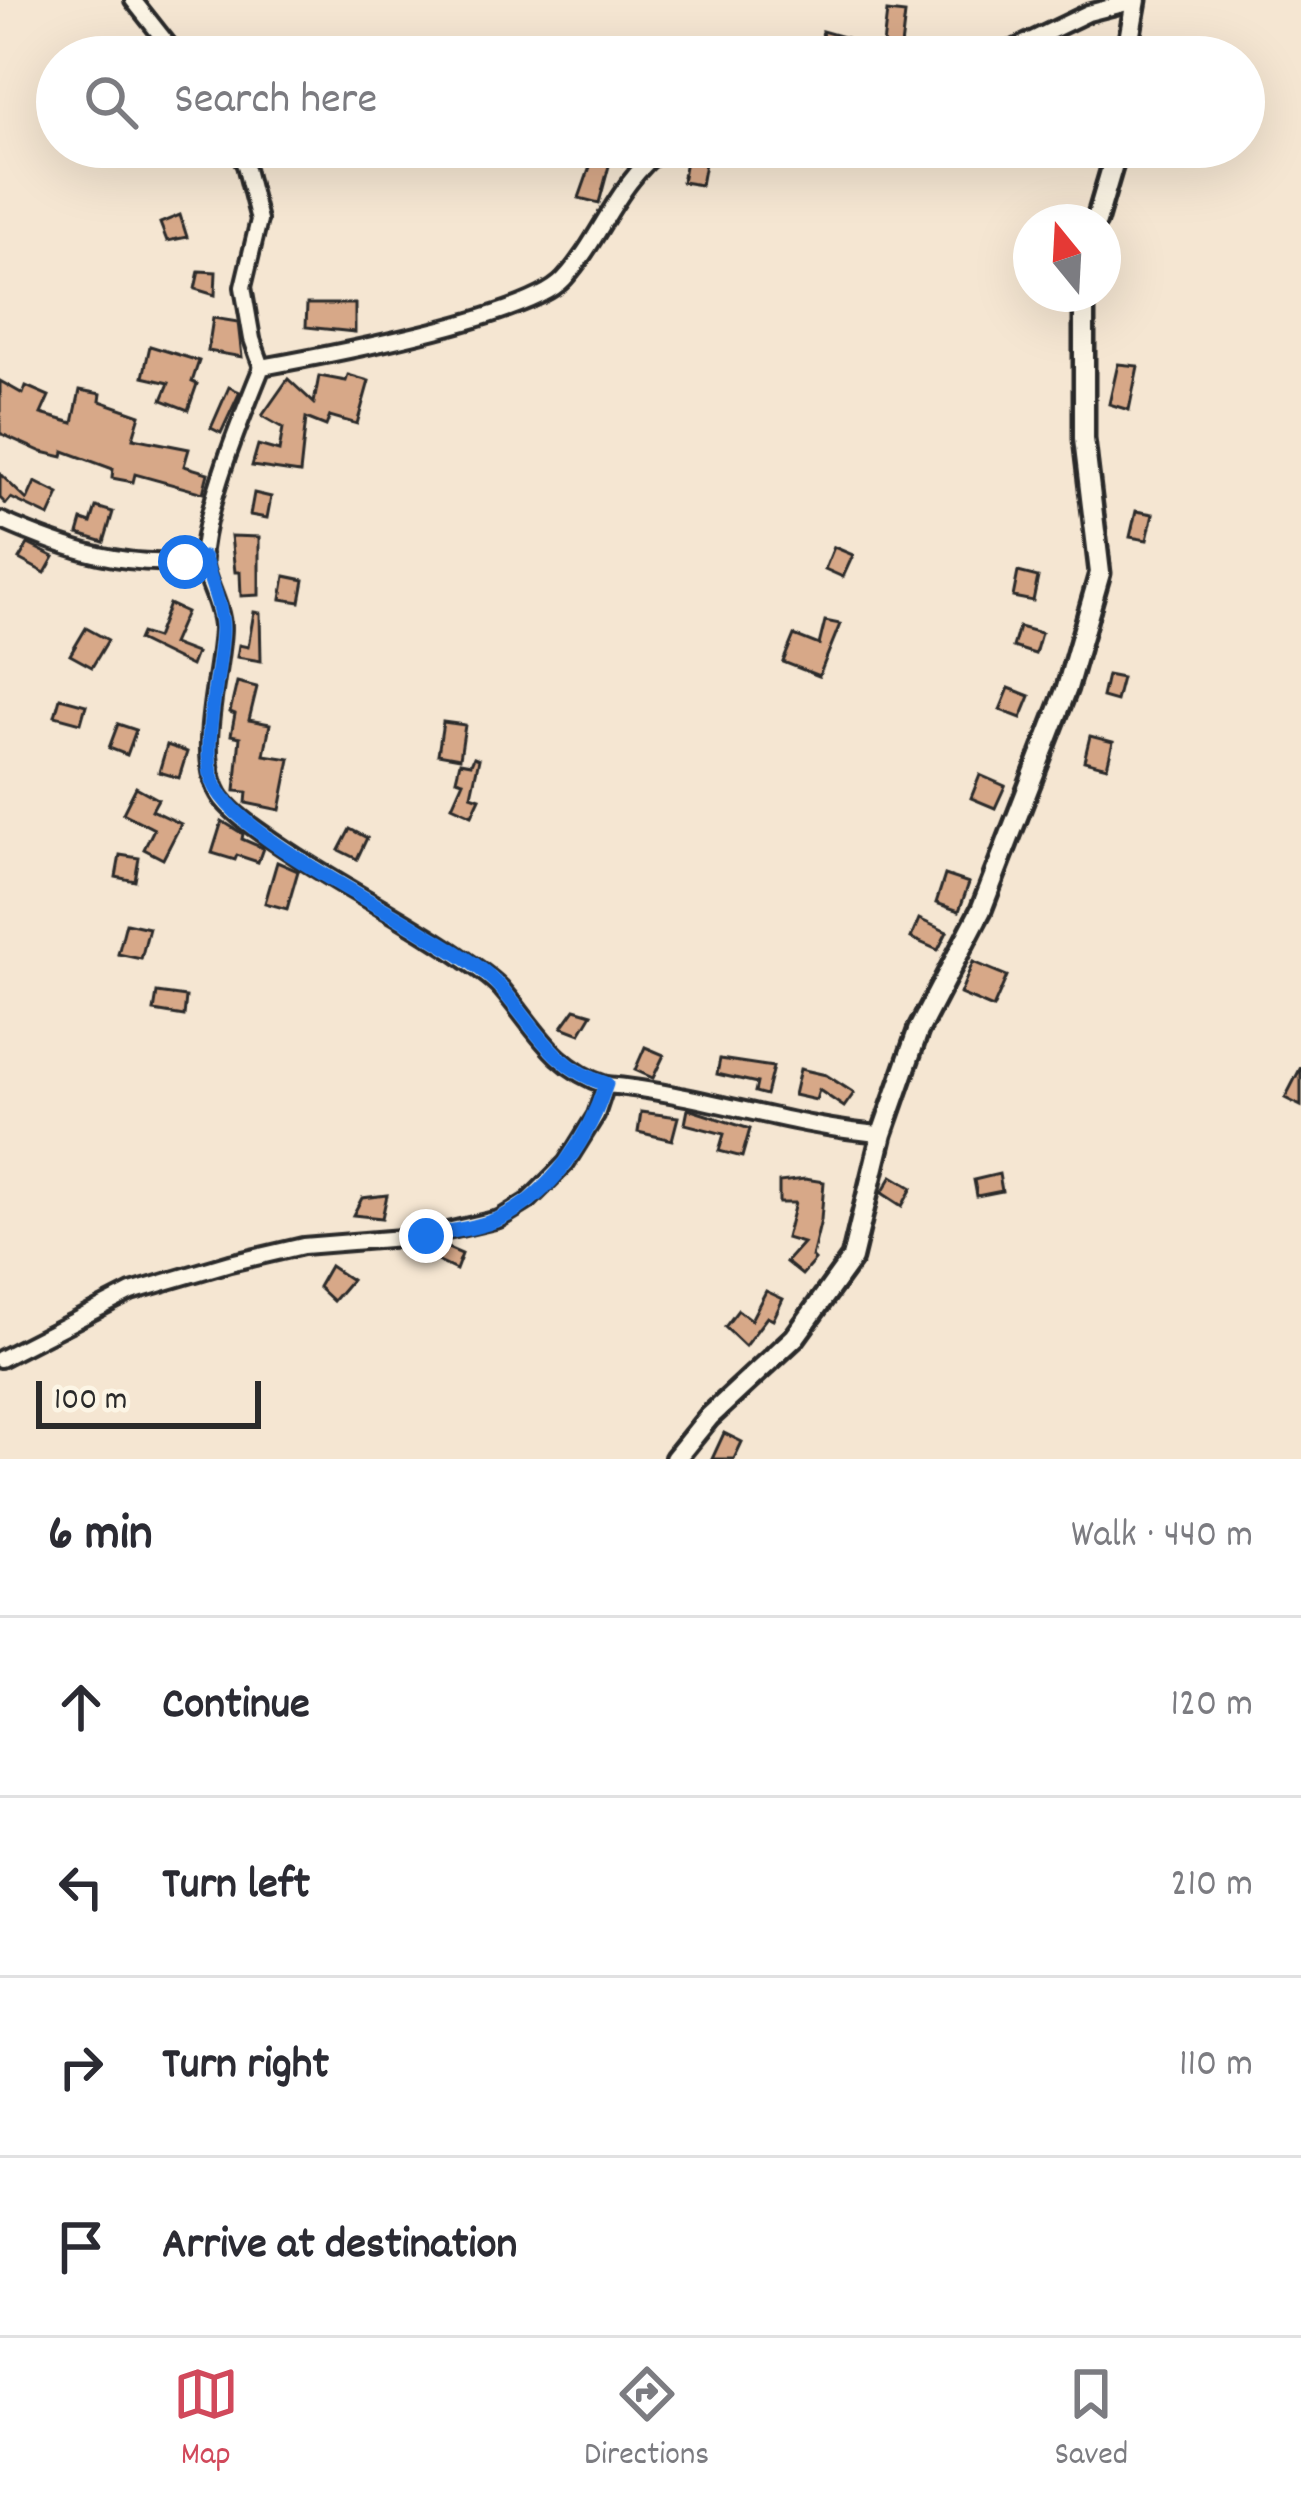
<!DOCTYPE html>
<meta charset="utf-8">
<style>
body{margin:0;font-family:Dekko,sans-serif;background:#f2f2f3;color:#2b2b33}
.compass{position:absolute;left:1013px;top:204px;width:108px;height:108px;border-radius:50%;background:#fff;box-shadow:0 12px 48px #0002;rotate:342deg}
.scale{position:absolute;left:36px;bottom:30px;width:225px;box-sizing:border-box;padding-left:12px;border:6px solid #2b2b2b;border-top:0;font-size:33px;line-height:42px;white-space:nowrap;color:#2b2b2b;-webkit-text-stroke:9px #fcf5e5;paint-order:stroke}
.stop{position:absolute;width:36px;height:36px;margin:-27px;border:9px solid #1a73e8;border-radius:50%;background:#fff}
.stop.end{background:#1a73e8;border-color:#fff;box-shadow:0 3px 12px #0008}
.list{margin:0;padding:0;list-style:none}
h2{display:flex;justify-content:space-between;align-items:center;height:156px;margin:0;padding:0 48px;font-size:51px}
h2 small{font-size:39px;font-weight:400;color:#7c7c81}
.list li{display:grid;grid-template-columns:78px 1fr auto;gap:36px;align-items:center;box-sizing:border-box;height:180px;padding:0 48px;border-top:3px solid #e1e1e2}
.list b{display:block;font-size:45px;white-space:nowrap}
.list em{font-size:39px;font-style:normal;color:#7c7c81}
.icon{flex:none;width:66px;height:66px;fill:none;stroke:currentColor;stroke-width:2;stroke-linecap:round;stroke-linejoin:round}
.map{position:relative;flex:none;width:1301px;height:1459px;overflow:hidden}
.search{position:absolute;background:#fff;box-shadow:0 12px 48px #0002;left:36px;right:36px;top:36px;height:132px;display:flex;align-items:center;gap:30px;box-sizing:border-box;padding:0 42px;border-radius:66px;color:#7c7c81;font-size:45px}
.sheet{height:876px;background:#fff}
nav{display:flex;justify-content:space-around;align-items:center;box-sizing:border-box;height:168px;border-top:3px solid #e1e1e2;background:#fff;font-size:33px;color:#7c7c81}
nav a{display:grid;justify-items:center;gap:6px}
nav .on{color:#d1495b}
.map>svg:first-child{display:block}
</style>
<div class="map">
<svg width="1301" height="1459" viewBox="0 0 1301 1459">
<rect width="100%" height="100%" fill="#f5e6d2"/>
<filter id="ink" filterUnits="userSpaceOnUse"><feTurbulence type="fractalNoise" baseFrequency=".00833" numOctaves="2"/><feDisplacementMap in="SourceGraphic" scale="24" xChannelSelector="R" yChannelSelector="G"/><feConvolveMatrix kernelMatrix="1 2 1 2 8 2 1 2 1" color-interpolation-filters="sRGB"/></filter>
<g filter="url(#ink)">
<!-- building -->
<g fill="#d7a888" stroke="#2b2b2b" stroke-width="3">
<polygon points="887,12 905,14 901,47 883,45"/>
<polygon points="822,31 847,38 842,55 816,48 817,57 753,55 754,43 823,39"/>
<polygon points="597,147 632,147 627,166 610,162 599,203 579,198"/>
<polygon points="687,155 706,158 701,185 682,182"/>
<polygon points="180,215 187,237 167,241 160,223"/>
<polygon points="199,271 216,272 215,295 195,289"/>
<polygon points="307,304 355,304 355,332 306,327"/>
<polygon points="213,318 238,322 242,357 208,351"/>
<polygon points="150,346 199,361 192,382 197,384 188,410 162,400 169,383 143,377"/>
<polygon points="1118,364 1138,366 1129,410 1109,404"/>
<polygon points="348,375 369,381 357,424 330,416 326,426 306,418 300,473 252,466 258,445 279,451 283,428 262,416 288,379 314,403 319,376 346,381"/>
<polygon points="0,381 23,394 26,386 49,396 41,414 73,423 80,390 101,394 100,401 140,415 133,438 189,449 184,466 208,473 203,493 135,474 133,482 112,478 113,469 64,451 63,457 42,452 0,433"/>
<polygon points="229,387 240,392 221,433 211,428"/>
<polygon points="0,474 27,500 35,482 59,494 49,516 11,498 6,504 0,498"/>
<polygon points="254,493 271,497 267,518 250,515"/>
<polygon points="96,507 113,512 104,542 78,534 82,520 91,523"/>
<polygon points="1136,511 1153,514 1147,540 1130,537"/>
<polygon points="231,536 259,537 259,595 241,596 240,572 235,572"/>
<polygon points="28,544 54,557 45,573 19,559"/>
<polygon points="834,547 853,555 843,577 825,569"/>
<polygon points="1018,572 1038,577 1033,601 1013,597"/>
<polygon points="285,576 304,580 300,602 281,599"/>
<polygon points="169,604 186,612 172,644 196,653 191,666 138,640 141,633 156,638"/>
<polygon points="254,612 260,613 261,661 237,657 239,645 248,647"/>
<polygon points="825,621 840,624 819,676 783,662 794,635 819,645"/>
<polygon points="1019,627 1041,633 1035,654 1013,647"/>
<polygon points="86,628 108,640 92,667 70,655"/>
<polygon points="1107,675 1122,678 1116,701 1102,697"/>
<polygon points="237,682 257,687 249,720 270,724 264,755 290,759 280,810 246,803 247,792 235,791 240,737 231,735 235,714 230,712"/>
<polygon points="1009,688 1030,696 1021,718 1000,710"/>
<polygon points="60,698 86,705 81,723 55,716"/>
<polygon points="443,722 465,725 460,758 438,754"/>
<polygon points="118,724 136,730 127,755 109,748"/>
<polygon points="1090,736 1113,742 1107,767 1084,761"/>
<polygon points="167,745 187,752 179,778 159,772"/>
<polygon points="474,757 479,759 471,795 480,798 472,815 452,806 463,781 456,779 460,762 471,764"/>
<polygon points="980,775 1005,786 995,808 971,798"/>
<polygon points="136,787 158,799 152,810 181,824 163,859 144,849 154,829 123,813"/>
<polygon points="222,821 243,834 242,839 263,848 258,862 237,855 235,860 212,853"/>
<polygon points="350,829 367,838 357,859 339,850"/>
<polygon points="120,855 139,858 135,881 116,877"/>
<polygon points="277,862 298,871 287,909 265,903"/>
<polygon points="945,875 969,883 959,911 936,903"/>
<polygon points="919,919 947,932 938,950 911,938"/>
<polygon points="126,923 149,928 141,959 118,954"/>
<polygon points="973,962 1007,976 993,1008 960,994"/>
<polygon points="157,993 186,997 184,1016 154,1011"/>
<polygon points="575,1009 592,1014 580,1034 562,1027"/>
<polygon points="645,1047 664,1055 653,1078 635,1070"/>
<polygon points="720,1059 773,1067 766,1095 755,1092 757,1083 717,1074"/>
<polygon points="1301,1067 1301,1106 1285,1098"/>
<polygon points="800,1069 826,1075 854,1093 844,1107 819,1090 816,1100 794,1095"/>
<polygon points="688,1109 750,1129 742,1157 719,1151 724,1134 685,1124"/>
<polygon points="641,1112 678,1117 672,1140 638,1132"/>
<polygon points="999,1174 1002,1191 977,1196 974,1180"/>
<polygon points="892,1176 912,1188 902,1206 882,1193"/>
<polygon points="805,1179 824,1182 821,1220 812,1257 815,1260 802,1275 786,1262 803,1243 786,1238 795,1203 779,1203 779,1182"/>
<polygon points="387,1195 382,1218 353,1215 362,1198"/>
<polygon points="443,1246 462,1254 456,1270 437,1261"/>
<polygon points="330,1266 351,1280 333,1301 318,1287"/>
<polygon points="766,1291 783,1299 773,1320 767,1317 745,1346 725,1327 738,1310 751,1320"/>
<polygon points="724,1433 742,1442 734,1459 712,1459"/>
</g>
<g fill="none" stroke-linecap="round" stroke-linejoin="round">
<!-- street casing -->
<g stroke="#2b2b2b" stroke-width="22">
<g id="street">
<polyline points="133,0 178,57"/>
<polyline points="972,57 1013,49 1088,13 1135,1"/>
<polyline points="235,147 245,165 259,220 243,287 252,339 262,367"/>
<path d="M0,520C65,549 132,572 204,558"/>
<path d="M606,1085C554,1069 534,1026 501,988C491,977 477,968 465,960C405,918 339,886 279,845C260,832 236,817 222,799C193,760 221,674 222,628C222,602 200,575 203,549C210,494 241,419 262,367C322,356 529,318 564,279C603,236 616,183 665,147"/>
<path d="M0,1359L131,1292L230,1263L303,1246L426,1236L499,1219L528,1201L566,1163L596,1115L606,1085C700,1093 788,1127 882,1134"/>
</g>
</g>
<!-- secondary casing -->
<g stroke="#2b2b2b" stroke-width="27">
<g id="secondary">
<polyline points="1126,57 1136,0"/>
<polyline points="1096,222 1118,147"/>
<polyline points="675,1459 709,1417 795,1337 852,1258 882,1134 918,1031 981,910 1067,688 1100,573 1084,439 1084,294"/>
</g>
</g>
<!-- street -->
<use href="#street" stroke="#fcf5e5" stroke-width="14"/>
<!-- secondary -->
<use href="#secondary" stroke="#fcf5e5" stroke-width="18"/>
</g>
</g>
<g fill="none" stroke-linecap="round" stroke-linejoin="round" filter="url(#ink)">
<!-- route -->
<path stroke="#1a73e8" stroke-width="15" d="M185,562L204,558C210,580 222,607 222,629C221,670 203,733 211,774C221,828 372,900 419,930C446,947 480,964 501,988C534,1026 554,1069 606,1084C589,1137 553,1193 501,1218C479,1228 450,1231 426,1236"/>
</g>
</svg>
<svg class="compass" viewBox="-18 -18 36 36"><path d="M0-13l5 13h-10z" fill="#e53935"/><path d="M0 13l5-13h-10z" fill="#7c7c81"/></svg>
<div class="scale">100 m</div>
<div class="stop" style="left:185px;top:562px"></div>
<div class="stop end" style="left:426px;top:1236px"></div>
<div class="search"><svg class="icon" aria-label="search" viewBox="0 0 24 24"><circle cx="10" cy="10" r="6"/><path d="M15 15l6 6"/></svg>Search here</div>
</div>
<section class="sheet">
<h2>6 min<small>Walk · 440 m</small></h2>
<ul class="list">
<li><svg class="icon" aria-label="ahead" viewBox="0 0 24 24"><path d="M12 20V5M6 11l6-6 6 6"/></svg><div><b>Continue</b></div><em>120 m</em></li>
<li><svg class="icon" aria-label="left" viewBox="0 0 24 24"><path d="M17 20v-9H6M10 6l-5 5 5 5"/></svg><div><b>Turn left</b></div><em>210 m</em></li>
<li><svg class="icon" aria-label="right" viewBox="0 0 24 24"><path d="M7 20v-9h11M14 6l5 5-5 5"/></svg><div><b>Turn right</b></div><em>110 m</em></li>
<li><svg class="icon" aria-label="arrive" viewBox="0 0 24 24"><path d="M6 21V4h12l-3 4 3 4H6"/></svg><div><b>Arrive at destination</b></div></li>
</ul>
</section>
<nav>
<a class="on"><svg class="icon" aria-label="map" viewBox="0 0 24 24"><path d="M3 6l6-2 6 2 6-2v14l-6 2-6-2-6 2zM9 4v14M15 6v14"/></svg>Map</a>
<a><svg class="icon" aria-label="directions" viewBox="0 0 24 24"><path d="M12 3l9 9-9 9-9-9zM9 14v-3h6M13 9l2 2-2 2"/></svg>Directions</a>
<a><svg class="icon" aria-label="saved" viewBox="0 0 24 24"><path d="M7 4h10v16l-5-4-5 4z"/></svg>Saved</a>
</nav>
